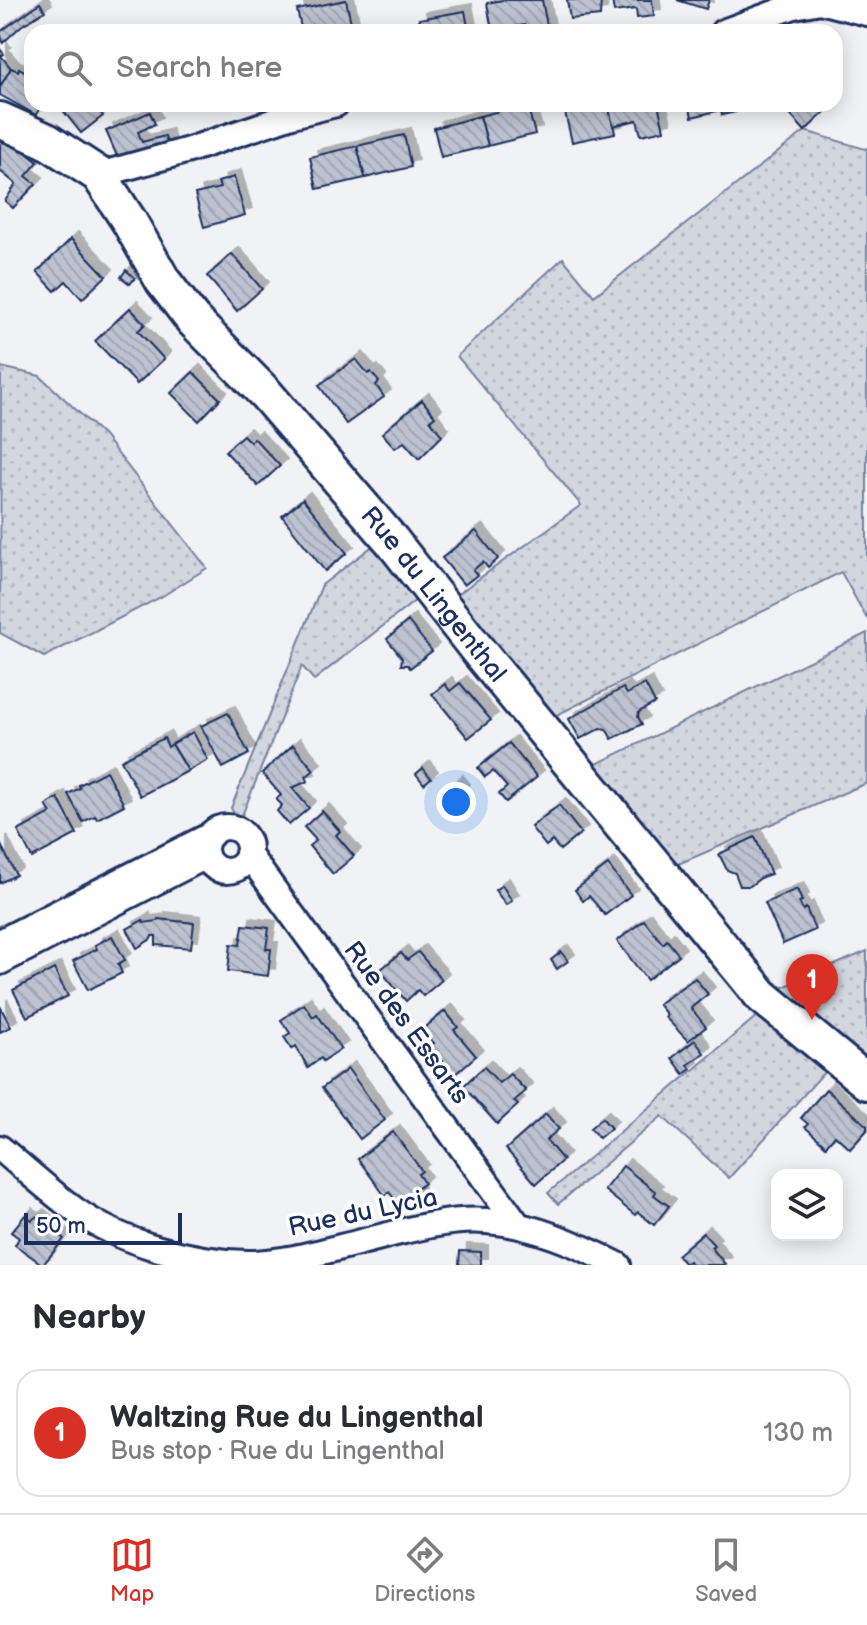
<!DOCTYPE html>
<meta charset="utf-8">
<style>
body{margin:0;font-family:"Balsamiq Sans",sans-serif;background:#f7f7f7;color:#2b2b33}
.controls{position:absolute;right:24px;bottom:24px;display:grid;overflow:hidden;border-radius:16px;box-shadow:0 4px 20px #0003}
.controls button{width:72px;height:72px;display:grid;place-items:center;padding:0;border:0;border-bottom:2px solid #e1e1e2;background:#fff;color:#2b2b33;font:40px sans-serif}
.scale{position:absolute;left:24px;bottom:20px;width:158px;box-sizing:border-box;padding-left:8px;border:4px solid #1b2f5e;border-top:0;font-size:22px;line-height:28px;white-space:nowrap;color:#1b2f5e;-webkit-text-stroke:6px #fff;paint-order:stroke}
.you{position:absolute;left:456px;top:802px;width:28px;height:28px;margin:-20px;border:6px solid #fff;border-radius:50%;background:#1a73e8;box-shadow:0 0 0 12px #1a73e833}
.badge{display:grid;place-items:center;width:52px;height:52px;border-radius:50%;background:#d93025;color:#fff;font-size:26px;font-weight:700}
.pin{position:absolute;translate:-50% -66px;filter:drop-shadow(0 2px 4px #0008)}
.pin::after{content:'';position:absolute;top:42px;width:28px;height:24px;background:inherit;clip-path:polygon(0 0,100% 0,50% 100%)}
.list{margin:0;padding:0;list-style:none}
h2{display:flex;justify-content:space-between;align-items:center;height:104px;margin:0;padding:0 32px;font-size:34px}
h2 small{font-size:26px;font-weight:400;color:#7c7c81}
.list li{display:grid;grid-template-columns:52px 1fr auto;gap:24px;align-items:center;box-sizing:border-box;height:128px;margin:0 16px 16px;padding:0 16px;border:2px solid #e1e1e2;border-radius:24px}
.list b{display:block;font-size:30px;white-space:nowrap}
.list p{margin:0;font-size:26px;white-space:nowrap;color:#7c7c81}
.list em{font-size:26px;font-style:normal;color:#7c7c81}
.icon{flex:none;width:44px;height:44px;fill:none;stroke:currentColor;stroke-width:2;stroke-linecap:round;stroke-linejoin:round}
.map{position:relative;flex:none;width:867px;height:1265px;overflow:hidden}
.search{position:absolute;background:#fff;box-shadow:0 4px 20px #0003;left:24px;right:24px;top:24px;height:88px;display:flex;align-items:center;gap:20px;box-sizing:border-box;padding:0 28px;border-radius:24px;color:#7c7c81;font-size:30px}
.sheet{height:248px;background:#fff}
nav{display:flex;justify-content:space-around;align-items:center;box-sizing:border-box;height:112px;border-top:2px solid #e1e1e2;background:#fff;font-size:22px;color:#7c7c81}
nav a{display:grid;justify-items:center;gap:4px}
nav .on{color:#d93025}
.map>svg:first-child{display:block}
</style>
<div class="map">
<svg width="867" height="1265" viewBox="0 0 867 1265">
<defs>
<pattern id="grass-dots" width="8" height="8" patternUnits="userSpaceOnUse" patternTransform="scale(2)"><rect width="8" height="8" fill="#d2d6df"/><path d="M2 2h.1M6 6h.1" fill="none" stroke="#b4b8c2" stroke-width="1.8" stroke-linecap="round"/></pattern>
<pattern id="building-back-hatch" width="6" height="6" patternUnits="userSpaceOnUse" patternTransform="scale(2)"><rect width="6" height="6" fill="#bcc2d0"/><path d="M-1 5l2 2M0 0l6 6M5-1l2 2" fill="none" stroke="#a1a7b5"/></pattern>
<filter id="shadow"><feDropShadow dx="7" dy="-7" stdDeviation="0" flood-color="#0004"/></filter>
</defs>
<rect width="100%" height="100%" fill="#f1f2f5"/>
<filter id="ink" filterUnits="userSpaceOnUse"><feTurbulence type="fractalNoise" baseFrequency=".0125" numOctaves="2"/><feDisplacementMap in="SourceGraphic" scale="16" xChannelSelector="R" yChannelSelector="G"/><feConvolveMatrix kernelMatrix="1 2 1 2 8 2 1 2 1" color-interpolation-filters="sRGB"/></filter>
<g filter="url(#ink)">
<!-- grass -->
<g fill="url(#grass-dots)" stroke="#76829e" stroke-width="2">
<polygon points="805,131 865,149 867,148 867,619 841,572 549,719 451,599 581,505 457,356 563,258 594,296"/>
<polygon points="1,367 40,376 104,436 207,568 161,597 44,657 0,633"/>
<polygon points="387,535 430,589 314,680 302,666 239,823 231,808 322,585"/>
<polygon points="867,633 867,783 669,868 588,768"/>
<polygon points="867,951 867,1082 837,1058 729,1178 662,1116 558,1204 548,1193 771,1004 762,996"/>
</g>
<!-- building -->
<g fill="url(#building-back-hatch)" stroke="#1b2f5e" stroke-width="2" filter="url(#shadow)">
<polygon points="346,0 353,32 302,32 297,10"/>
<polygon points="503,0 542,0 548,31 526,32 525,25 492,31 487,3"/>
<polygon points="567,0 601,0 600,16 570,19"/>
<polygon points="612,0 652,0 654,16 637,18 636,9 614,12"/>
<polygon points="677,0 709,0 706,9"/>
<polygon points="40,3 45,11 21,26 3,43 0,32"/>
<polygon points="465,11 469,32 422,32 419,19"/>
<polygon points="0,49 4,54 1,56 11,68 0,87"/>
<polygon points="11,68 18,71 19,68 28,73 27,76 32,79 32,104 42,104 36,115 0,95 0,87"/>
<polygon points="66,104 95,104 103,116 81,133 61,108"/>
<polygon points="527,104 535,134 488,146 480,116"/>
<polygon points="563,104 608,104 615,133 572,142"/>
<polygon points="608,104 658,104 664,130 641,135 637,120 613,126"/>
<polygon points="689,104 735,104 736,112 722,115 721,110 692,117"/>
<polygon points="790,104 817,104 825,112 805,131 785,109"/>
<polygon points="150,112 155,124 138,132 142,142 165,136 168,146 120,163 106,131"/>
<polygon points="480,116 488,146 441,157 434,128"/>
<polygon points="404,135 411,167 365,178 357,146"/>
<polygon points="6,137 38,162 26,176 36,184 13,208 5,201 16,184 0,171 0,145"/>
<polygon points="357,146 365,178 317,189 310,157"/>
<polygon points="234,177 245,215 204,227 195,194 220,188 218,182"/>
<polygon points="71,239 106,276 82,299 66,281 55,291 37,272"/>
<polygon points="232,254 262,289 237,311 207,276"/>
<polygon points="126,270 135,278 130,284 121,277"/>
<polygon points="130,308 145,324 138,331 164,359 137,384 95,341"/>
<polygon points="356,359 368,374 371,372 379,382 376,385 384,397 346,424 319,385"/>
<polygon points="193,372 220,399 199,421 171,393"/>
<polygon points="422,400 435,416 430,420 442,436 419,459 404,442 395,448 382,433"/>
<polygon points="243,435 250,442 254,438 280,466 258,486 225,451"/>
<polygon points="303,499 347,553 325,571 282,516"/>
<polygon points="476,531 498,559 488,568 483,562 473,570 477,575 464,585 442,558"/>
<polygon points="408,621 432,651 410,668 408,665 401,665 402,658 387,639"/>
<polygon points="460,683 491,720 468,738 432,694 445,684 450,691"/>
<polygon points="645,684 655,703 639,712 638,717 642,724 612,739 606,729 601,728 580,739 569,719 623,688 627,694"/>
<polygon points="228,713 249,754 223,768 201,726"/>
<polygon points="193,732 208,760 188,771 172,744"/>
<polygon points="164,738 168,747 172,744 188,771 140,796 121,760"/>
<polygon points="509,743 537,777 506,802 499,794 507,787 493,771 485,777 478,768"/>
<polygon points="293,745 314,770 306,777 308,781 292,788 309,808 289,825 277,811 282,805 276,799 281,795 262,773"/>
<polygon points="423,768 431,778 424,784 416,774"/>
<polygon points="106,771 124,805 97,819 95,816 83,822 68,794 80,788 79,785"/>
<polygon points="456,782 463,791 454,798 447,790"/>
<polygon points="58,798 77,834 32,858 18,831 51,813 46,805"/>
<polygon points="559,805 581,833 560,850 552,841 546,846 531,827"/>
<polygon points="322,811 340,831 336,835 354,856 333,874 309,846 316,840 304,827"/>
<polygon points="755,837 771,874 762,877 750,886 740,886 735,873 727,870 719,854"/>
<polygon points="0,843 16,875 0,883"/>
<polygon points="608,865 631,895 605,915 589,896 583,901 575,890"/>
<polygon points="502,885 512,901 506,905 495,890"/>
<polygon points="797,889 802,901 799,902 803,910 806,908 815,930 783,944 765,903"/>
<polygon points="158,919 194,923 191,948 156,945 156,936 152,936 151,939 137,948 127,929 143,920 144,923 158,921"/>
<polygon points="644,920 663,944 667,940 679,955 647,980 617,941"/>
<polygon points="243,925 269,928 266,949 271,949 268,976 228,971 231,944 240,945"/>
<polygon points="112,936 125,960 118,964 122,973 88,990 73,961 97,949 95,945"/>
<polygon points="418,952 442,980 423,996 418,990 406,1001 380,970 401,953 407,960"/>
<polygon points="561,952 568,961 557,969 551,960"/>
<polygon points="54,969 68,996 27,1017 13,990"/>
<polygon points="695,978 708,994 691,1008 706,1027 688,1041 665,1017 667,1015 658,1004"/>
<polygon points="304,1004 313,1017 317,1014 341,1049 323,1061 321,1058 308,1068 296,1046 292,1049 284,1037 290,1033 281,1020"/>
<polygon points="0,1006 11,1027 0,1032"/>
<polygon points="445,1011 458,1027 454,1030 476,1056 454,1075 430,1046 434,1043 422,1030"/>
<polygon points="695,1040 704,1053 688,1065 691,1069 684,1074 672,1058"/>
<polygon points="484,1067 499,1083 510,1074 526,1091 514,1101 518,1105 497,1124 463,1086"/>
<polygon points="348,1069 385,1120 360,1139 322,1088"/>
<polygon points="826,1089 867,1126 867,1130 850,1149 835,1135 826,1146 805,1127 808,1124 801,1118"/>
<polygon points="546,1114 559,1129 546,1140 563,1160 536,1184 506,1149"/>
<polygon points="602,1118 611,1128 599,1138 590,1128"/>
<polygon points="393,1132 422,1171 418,1174 424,1183 416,1190 417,1195 411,1199 405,1197 397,1202 389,1192 385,1196 358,1159"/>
<polygon points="623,1166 656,1192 654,1195 669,1206 654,1225 638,1212 635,1215 604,1190"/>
<polygon points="25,1215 32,1220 37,1216 64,1239 43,1265 15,1245 19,1238 11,1232"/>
<polygon points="703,1233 714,1245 711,1247 725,1264 723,1265 692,1265 689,1261 685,1264 677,1255"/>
<polygon points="460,1251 481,1252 481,1265 459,1265"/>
</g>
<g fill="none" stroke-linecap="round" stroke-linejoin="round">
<!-- street casing -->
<g stroke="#1b2f5e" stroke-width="30">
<g id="street">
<polyline points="723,32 794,6 820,1 867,13"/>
<polyline points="99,175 189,150 292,115 336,104"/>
<circle cx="227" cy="849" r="22"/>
<polyline points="248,854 518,1225"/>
<polyline points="0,942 211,835"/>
<polyline points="0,962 206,856"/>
<path d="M0,1148C25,1169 49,1191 75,1210C121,1243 192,1262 247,1263C286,1263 324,1251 361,1242C401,1232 445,1218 486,1221C532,1224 577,1244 618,1265"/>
</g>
</g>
<!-- secondary casing -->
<g stroke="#1b2f5e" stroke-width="40">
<g id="secondary">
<path id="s1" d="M0,120L47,141L99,175L129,221L163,281L193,320L266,394L392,541L479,652L762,996L867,1082"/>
</g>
</g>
<!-- street -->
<use href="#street" stroke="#fff" stroke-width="24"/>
<!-- secondary -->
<use href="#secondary" stroke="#fff" stroke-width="34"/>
</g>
</g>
<g text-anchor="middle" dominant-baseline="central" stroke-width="7" stroke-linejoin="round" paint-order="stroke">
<!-- street labels -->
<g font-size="26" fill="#1b2f5e" stroke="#fff">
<text stroke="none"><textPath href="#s1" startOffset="652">Rue du Lingenthal</textPath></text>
<text transform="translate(406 1023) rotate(54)">Rue des Essarts</text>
<text transform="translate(363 1213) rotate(-12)">Rue du Lycia</text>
</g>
</g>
</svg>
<div class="controls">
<button><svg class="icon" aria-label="layers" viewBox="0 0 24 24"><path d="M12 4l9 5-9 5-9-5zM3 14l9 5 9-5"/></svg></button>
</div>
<div class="scale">50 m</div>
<div class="you"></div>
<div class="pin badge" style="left:812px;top:1020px">1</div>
<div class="search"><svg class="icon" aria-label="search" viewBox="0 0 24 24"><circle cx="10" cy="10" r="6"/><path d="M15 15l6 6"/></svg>Search here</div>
</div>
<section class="sheet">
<h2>Nearby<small></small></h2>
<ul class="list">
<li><span class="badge">1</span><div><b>Waltzing Rue du Lingenthal</b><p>Bus stop · Rue du Lingenthal</p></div><em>130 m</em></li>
</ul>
</section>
<nav>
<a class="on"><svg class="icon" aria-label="map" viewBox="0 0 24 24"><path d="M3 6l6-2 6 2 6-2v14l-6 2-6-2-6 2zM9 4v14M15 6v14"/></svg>Map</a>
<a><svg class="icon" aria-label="directions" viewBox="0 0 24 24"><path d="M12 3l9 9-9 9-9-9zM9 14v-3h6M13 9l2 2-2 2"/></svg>Directions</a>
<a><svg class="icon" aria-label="saved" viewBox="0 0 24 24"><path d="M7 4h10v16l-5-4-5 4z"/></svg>Saved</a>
</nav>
